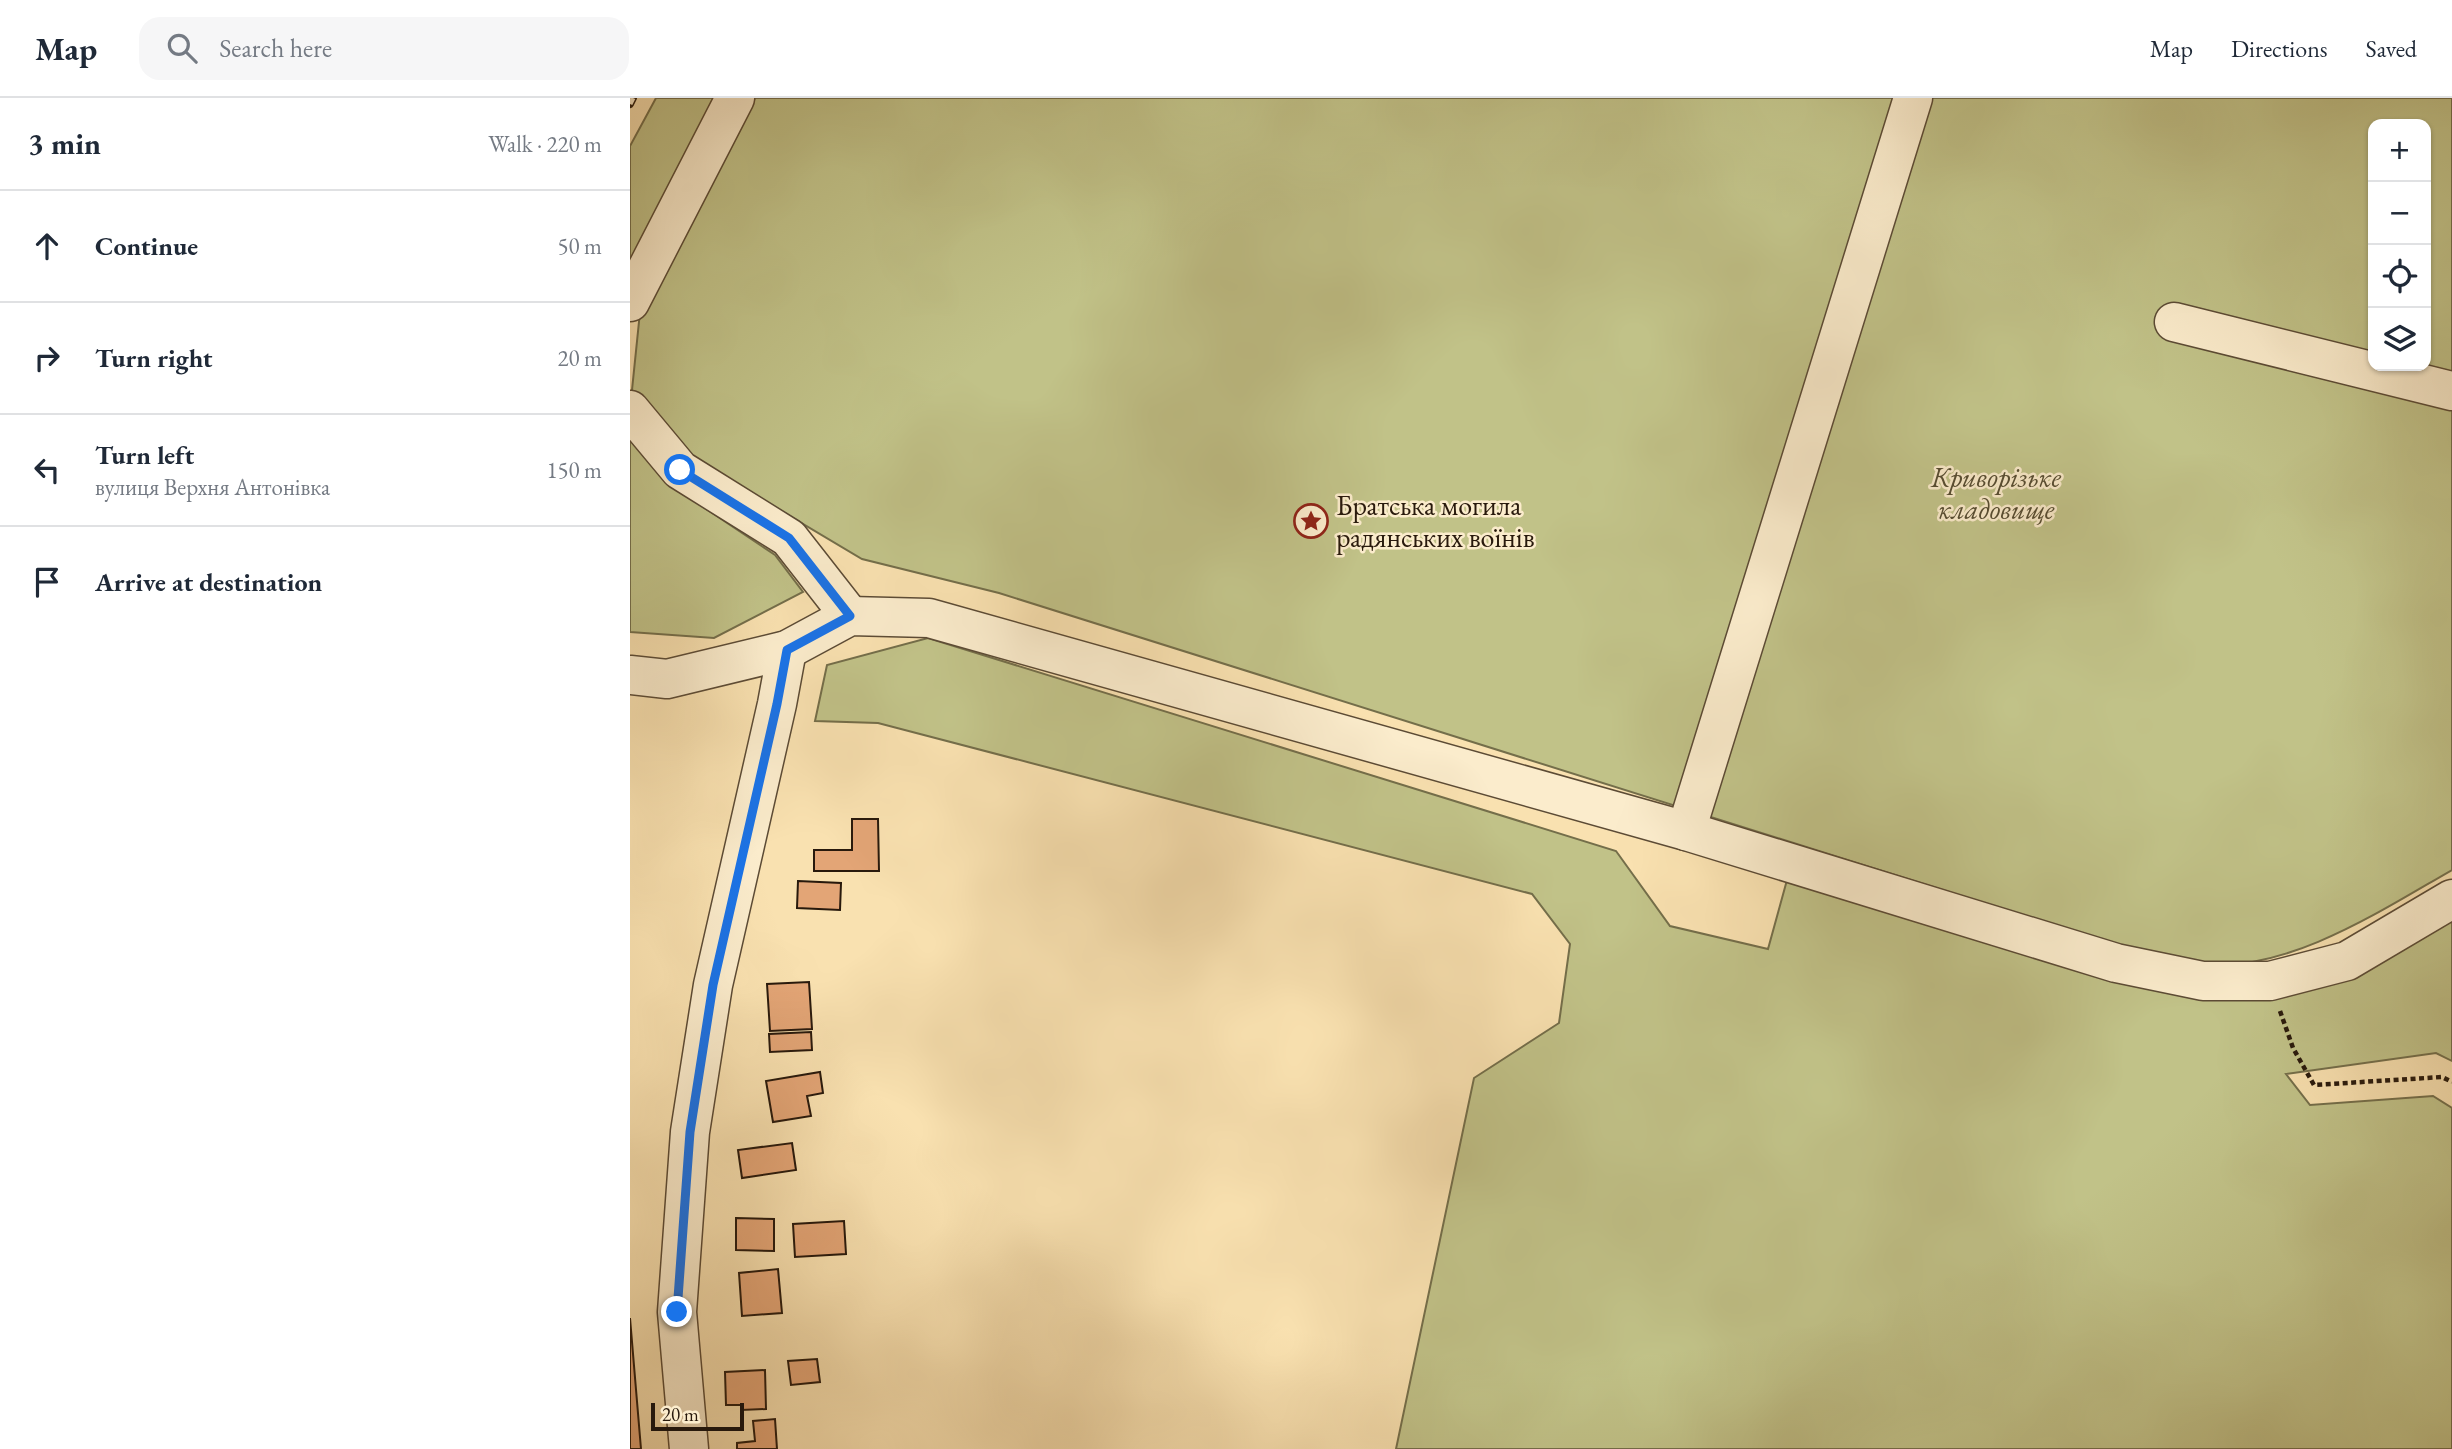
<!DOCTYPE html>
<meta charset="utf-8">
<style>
body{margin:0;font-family:"EB Garamond",serif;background:#f6f6f7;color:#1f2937}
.controls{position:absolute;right:21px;top:21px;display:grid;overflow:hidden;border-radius:14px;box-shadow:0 2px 5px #0004}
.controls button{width:63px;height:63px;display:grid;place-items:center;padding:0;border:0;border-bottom:2px solid #e0e1e3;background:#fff;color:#1f2937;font:35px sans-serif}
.scale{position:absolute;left:21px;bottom:18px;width:93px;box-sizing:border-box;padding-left:7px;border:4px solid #28190c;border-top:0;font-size:19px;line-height:24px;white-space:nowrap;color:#28190c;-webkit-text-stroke:5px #fbeccc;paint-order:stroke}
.stop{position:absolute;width:21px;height:21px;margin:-16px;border:5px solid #1a73e8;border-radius:50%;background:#fff}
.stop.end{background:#1a73e8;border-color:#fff;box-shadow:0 2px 7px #0008}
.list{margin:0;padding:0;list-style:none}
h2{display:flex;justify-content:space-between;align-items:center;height:91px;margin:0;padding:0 28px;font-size:30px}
h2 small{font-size:23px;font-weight:400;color:#747a83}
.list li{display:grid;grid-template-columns:46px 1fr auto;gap:21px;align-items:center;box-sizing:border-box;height:112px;padding:0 28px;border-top:2px solid #e0e1e3}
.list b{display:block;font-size:26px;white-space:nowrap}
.list p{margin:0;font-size:23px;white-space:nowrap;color:#747a83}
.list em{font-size:23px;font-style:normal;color:#747a83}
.icon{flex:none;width:38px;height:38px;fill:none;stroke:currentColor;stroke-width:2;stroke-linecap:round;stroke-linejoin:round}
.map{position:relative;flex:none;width:1822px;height:1351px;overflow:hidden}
header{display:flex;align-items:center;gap:42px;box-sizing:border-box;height:98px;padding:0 35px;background:#fff;border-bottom:2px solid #e0e1e3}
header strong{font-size:33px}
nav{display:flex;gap:38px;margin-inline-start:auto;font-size:24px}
.search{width:490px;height:63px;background:#f6f6f7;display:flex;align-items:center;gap:18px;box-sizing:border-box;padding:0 24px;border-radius:21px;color:#747a83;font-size:26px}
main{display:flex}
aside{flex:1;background:#fff}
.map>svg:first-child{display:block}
</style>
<header>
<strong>Map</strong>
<div class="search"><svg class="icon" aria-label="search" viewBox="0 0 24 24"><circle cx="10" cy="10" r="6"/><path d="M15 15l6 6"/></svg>Search here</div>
<nav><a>Map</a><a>Directions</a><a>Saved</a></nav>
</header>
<main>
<aside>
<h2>3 min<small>Walk · 220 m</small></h2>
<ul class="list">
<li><svg class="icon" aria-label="ahead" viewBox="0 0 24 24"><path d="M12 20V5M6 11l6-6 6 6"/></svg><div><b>Continue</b></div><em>50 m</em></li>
<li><svg class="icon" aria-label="right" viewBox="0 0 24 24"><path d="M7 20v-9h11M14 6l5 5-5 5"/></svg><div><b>Turn right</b></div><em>20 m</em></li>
<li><svg class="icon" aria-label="left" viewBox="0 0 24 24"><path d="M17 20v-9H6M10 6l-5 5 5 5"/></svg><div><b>Turn left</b><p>вулиця Верхня Антонівка</p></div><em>150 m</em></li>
<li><svg class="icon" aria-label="arrive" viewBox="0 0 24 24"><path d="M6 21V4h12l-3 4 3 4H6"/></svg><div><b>Arrive at destination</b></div></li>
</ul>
</aside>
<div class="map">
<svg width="1822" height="1351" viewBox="0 0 1822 1351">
<rect width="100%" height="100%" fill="#f9e1b0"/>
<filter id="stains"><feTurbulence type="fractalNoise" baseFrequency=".00286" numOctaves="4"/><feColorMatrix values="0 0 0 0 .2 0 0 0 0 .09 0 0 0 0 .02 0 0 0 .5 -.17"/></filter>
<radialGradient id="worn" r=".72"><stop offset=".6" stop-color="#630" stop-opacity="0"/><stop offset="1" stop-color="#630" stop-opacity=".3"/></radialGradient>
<!-- green -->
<g fill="#c1c288" stroke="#746e4a" stroke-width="2" fill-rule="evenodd">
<polygon points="26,0 86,0 0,170 0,48"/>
<path d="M125,0H1822V772C1752,812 1657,875 1574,866C1547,863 1520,854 1494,849L369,495L232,461L121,395L57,360L2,292L10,214ZM1743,26H1796V268H1743Z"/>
<polygon points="0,341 42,388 145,457 173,494 84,540 0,534"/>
<polygon points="298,540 986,753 1040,828 1138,851 1157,782 1567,900 1822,819 1822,963 1806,955 1656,976 1680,1007 1803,998 1822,1010 1822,1351 766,1351 844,980 929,925 940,846 902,796 248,625 185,623 197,567"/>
</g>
<!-- building -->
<g fill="#e3a576" stroke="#28190c" stroke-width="2">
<polygon points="222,721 248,721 249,773 184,773 184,752 222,752"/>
<polygon points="168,783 211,785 210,812 167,810"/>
<polygon points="179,884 182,931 140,933 137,886"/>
<polygon points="181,934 182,952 140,954 139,936"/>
<polygon points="190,974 193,995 177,998 181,1018 143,1024 136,983"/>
<polygon points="162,1045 166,1072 112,1080 108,1052"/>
<polygon points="106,1120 144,1121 144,1153 106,1152"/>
<polygon points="214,1123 216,1156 165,1159 163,1126"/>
<polygon points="148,1171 152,1215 112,1218 109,1175"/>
<polygon points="0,1220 11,1351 0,1351"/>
<polygon points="187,1261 190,1284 161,1287 158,1263"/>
<polygon points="135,1272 136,1311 111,1312 111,1307 96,1307 95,1274"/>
<polygon points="145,1321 147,1351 107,1351 107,1345 125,1343 123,1323"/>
</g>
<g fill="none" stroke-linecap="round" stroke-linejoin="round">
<!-- minor casing -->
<g stroke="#5c4b35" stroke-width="41">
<g id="minor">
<polyline points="0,204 105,0"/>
<polyline points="1544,224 1822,293"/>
<polyline points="0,312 50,372 159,440 220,518"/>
<polyline points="0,577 37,581 157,552 220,518 299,520 1056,733 1486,865 1573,883 1640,883 1717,863 1822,801"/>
<polyline points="1056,733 1283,0"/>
<polyline points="59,1351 47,1214 60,1034 83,887 147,606 157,552"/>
</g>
</g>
<!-- path -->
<polyline stroke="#28190c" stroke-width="4.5" stroke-dasharray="5 3.5" stroke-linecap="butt" points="1650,913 1663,950 1684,987 1812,979 1822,984"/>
<!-- minor -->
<use href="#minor" stroke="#fbeccc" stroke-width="38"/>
<!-- rail casing -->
<g stroke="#28190c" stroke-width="8">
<polyline id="rail" points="0,6 3,0"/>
</g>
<!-- rail -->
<use href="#rail" stroke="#fbeccc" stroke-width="5" stroke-dasharray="16" stroke-linecap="butt"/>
</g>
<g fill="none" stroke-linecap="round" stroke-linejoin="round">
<!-- route -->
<polyline stroke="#1a73e8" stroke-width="9" points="47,1214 60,1034 83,887 147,606 157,552 220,518 159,440 50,372"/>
</g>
<!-- icons -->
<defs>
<g id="sight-ring" transform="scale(1.75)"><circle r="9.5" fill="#fbeccc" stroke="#8f2418" stroke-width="1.5"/><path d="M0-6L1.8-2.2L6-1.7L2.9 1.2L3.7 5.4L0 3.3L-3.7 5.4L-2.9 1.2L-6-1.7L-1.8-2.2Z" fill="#8f2418"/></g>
</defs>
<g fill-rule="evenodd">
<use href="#sight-ring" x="681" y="423"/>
</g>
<g text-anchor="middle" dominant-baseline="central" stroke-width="5" stroke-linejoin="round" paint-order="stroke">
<!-- park labels -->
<g font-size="28" font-style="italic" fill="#564c31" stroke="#fbeccc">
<text x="1366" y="379">Криворізьке<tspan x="1366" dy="32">кладовище</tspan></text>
</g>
<!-- poi labels -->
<g font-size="28" fill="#28190c" stroke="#fbeccc" text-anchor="start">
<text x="706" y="407">Братська могила<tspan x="706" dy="32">радянських воїнів</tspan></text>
</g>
</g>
<rect width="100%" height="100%" filter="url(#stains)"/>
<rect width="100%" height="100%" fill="url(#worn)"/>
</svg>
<div class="controls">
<button>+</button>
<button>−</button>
<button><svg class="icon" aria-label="locate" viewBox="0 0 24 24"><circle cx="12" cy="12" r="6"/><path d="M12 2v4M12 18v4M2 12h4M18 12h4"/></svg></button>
<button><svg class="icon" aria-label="layers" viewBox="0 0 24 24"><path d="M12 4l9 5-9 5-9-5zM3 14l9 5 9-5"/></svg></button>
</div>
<div class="scale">20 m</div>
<div class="stop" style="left:50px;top:372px"></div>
<div class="stop end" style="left:47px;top:1214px"></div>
</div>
</main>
